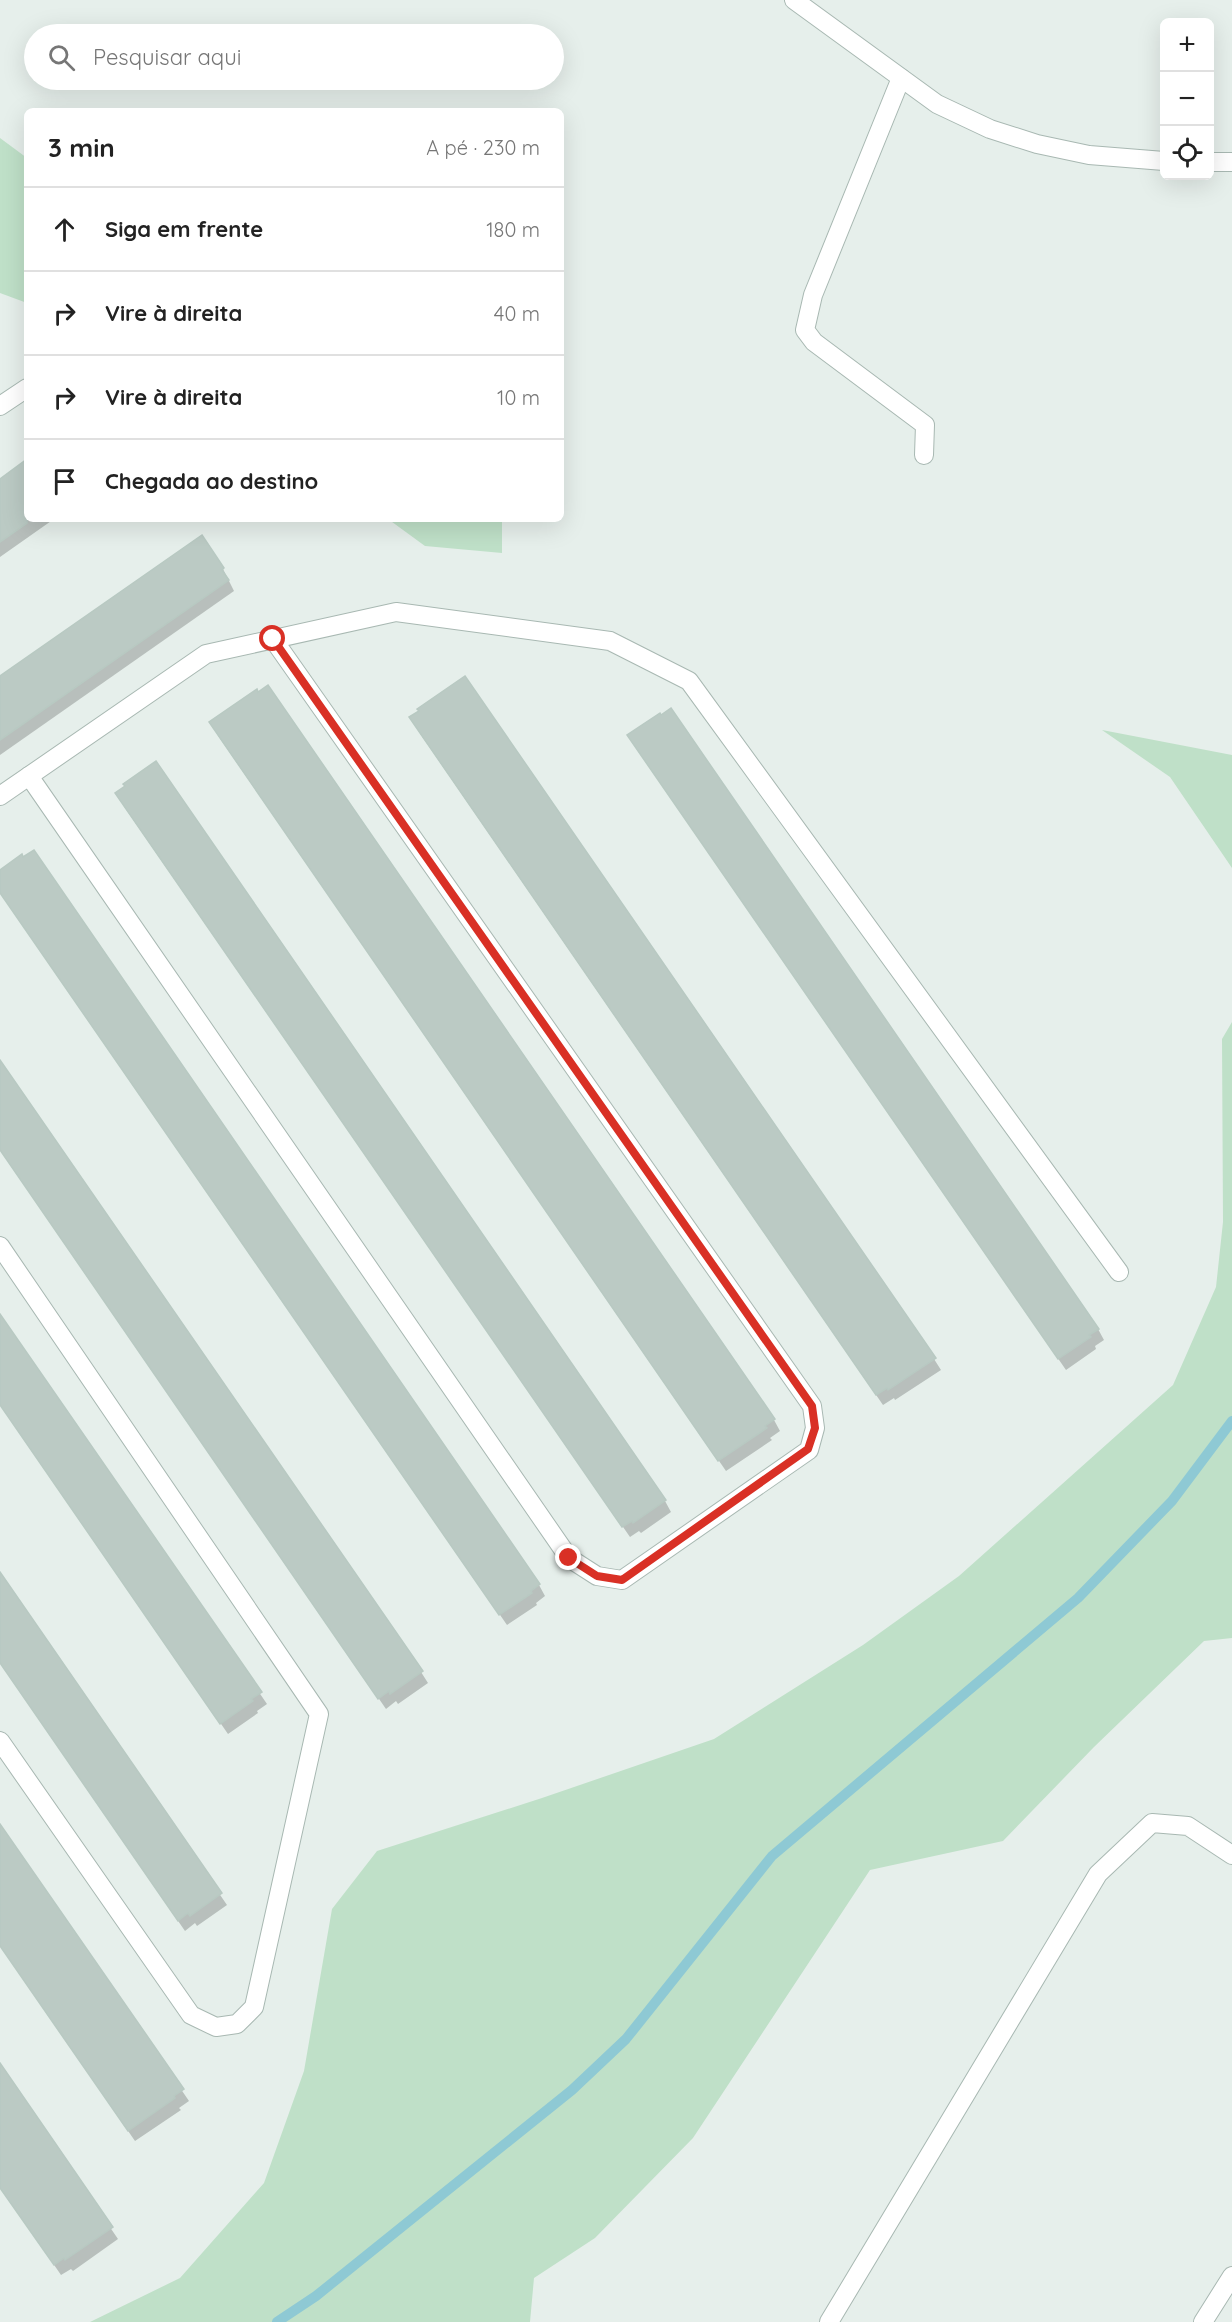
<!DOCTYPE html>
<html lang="pt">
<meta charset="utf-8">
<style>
body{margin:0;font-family:Quicksand,sans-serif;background:#f2f2f2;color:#222}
.controls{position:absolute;right:18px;top:18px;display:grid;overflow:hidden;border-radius:9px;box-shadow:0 6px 24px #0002}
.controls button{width:54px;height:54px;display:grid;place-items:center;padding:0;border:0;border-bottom:2px solid #e0e0e0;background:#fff;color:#222;font:30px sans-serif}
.stop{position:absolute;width:18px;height:18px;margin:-14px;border:4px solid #d93025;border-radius:50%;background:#fff}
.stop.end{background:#d93025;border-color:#fff;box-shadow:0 2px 6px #0008}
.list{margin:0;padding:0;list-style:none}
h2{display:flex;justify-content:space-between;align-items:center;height:78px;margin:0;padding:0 24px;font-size:26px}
h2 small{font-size:20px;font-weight:400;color:#767676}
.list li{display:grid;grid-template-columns:39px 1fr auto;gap:18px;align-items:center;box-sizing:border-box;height:84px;padding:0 24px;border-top:2px solid #e0e0e0}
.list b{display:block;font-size:22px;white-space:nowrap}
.list em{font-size:20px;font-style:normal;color:#767676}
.icon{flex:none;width:33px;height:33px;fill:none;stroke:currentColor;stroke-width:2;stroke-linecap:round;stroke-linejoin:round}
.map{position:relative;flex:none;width:1232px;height:2322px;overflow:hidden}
.search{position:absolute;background:#fff;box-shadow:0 6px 24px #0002;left:24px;top:24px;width:540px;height:66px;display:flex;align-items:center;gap:15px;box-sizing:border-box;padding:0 21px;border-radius:33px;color:#767676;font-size:22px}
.panel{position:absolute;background:#fff;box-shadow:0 6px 24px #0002;left:24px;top:108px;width:540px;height:414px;border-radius:9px}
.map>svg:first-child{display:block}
</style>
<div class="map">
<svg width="1232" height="2322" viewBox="0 0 1232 2322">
<rect width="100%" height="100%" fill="#e6efeb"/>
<!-- green -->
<g fill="#bfe0c8">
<polygon points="0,138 27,158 27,303 0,293"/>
<polygon points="388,519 502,519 502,553 425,546"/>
<polygon points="1102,730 1232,755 1232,868 1170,777"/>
<polygon points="1232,1022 1232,1638 1204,1641 1094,1747 1003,1841 870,1870 693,2138 595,2238 534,2278 530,2322 90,2322 180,2278 264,2183 304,2071 332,1909 377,1851 542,1798 714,1739 863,1645 959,1576 1173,1385 1216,1287 1223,1222 1222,1039"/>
</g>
<!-- shadow -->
<g fill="#0003">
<polygon points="27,462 27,519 54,519 0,557 0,481"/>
<polygon points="223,569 234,591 0,755 0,678"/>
<polygon points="268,687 774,1420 780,1431 770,1438 772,1440 726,1471 217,734 258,694"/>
<polygon points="417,729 934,1359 941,1370 895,1400 894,1398 883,1405"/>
<polygon points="635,746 1098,1329 1104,1340 1095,1346 1096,1349 1066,1370"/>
<polygon points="156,764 665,1501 671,1512 641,1533 639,1531 630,1537 123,805"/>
<polygon points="34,852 539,1585 545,1596 536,1603 537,1605 507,1625 0,892 0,872"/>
<polygon points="0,1062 421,1672 428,1683 398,1704 396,1701 386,1709 0,1149"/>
<polygon points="0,1316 267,1704 257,1711 258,1713 228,1734 0,1404"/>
<polygon points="0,1574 227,1905 197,1926 195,1923 185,1931 0,1662"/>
<polygon points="0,1825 189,2101 179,2108 181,2110 135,2141 0,1945"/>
<polygon points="0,2066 118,2239 73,2271 71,2269 61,2275 0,2186"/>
</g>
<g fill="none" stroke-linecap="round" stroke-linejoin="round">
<!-- stream -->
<polyline stroke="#8ec9d4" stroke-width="10" points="277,2322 316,2296 572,2090 626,2039 772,1856 1078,1598 1172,1501 1232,1421"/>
</g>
<!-- building -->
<g fill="#bbcac4" stroke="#b8c9c2" stroke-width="1.5">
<polygon points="27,459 27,523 0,542 0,479"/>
<polygon points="202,535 224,568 222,570 229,580 0,740 0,676"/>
<polygon points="465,676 936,1358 888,1390 887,1388 876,1395 409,717 419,711 417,709"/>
<polygon points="268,685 775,1419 765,1426 767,1428 718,1461 209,722 257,689 258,692"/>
<polygon points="671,708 1099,1329 1089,1335 1091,1337 1058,1359 627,735 660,713 661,715"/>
<polygon points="156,761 666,1500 633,1523 632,1521 622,1527 115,793 125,786 123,784"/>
<polygon points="34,850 540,1584 531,1591 532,1593 499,1615 0,893 0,870 22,854 23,857"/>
<polygon points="0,1060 423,1671 390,1694 389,1691 378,1699 0,1150"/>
<polygon points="0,1314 262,1692 251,1699 253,1701 220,1724 0,1405"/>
<polygon points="0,1572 222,1893 190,1916 188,1913 178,1921 0,1663"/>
<polygon points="0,1824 184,2089 174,2096 175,2098 128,2131 0,1946"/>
<polygon points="0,2063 113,2227 65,2260 64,2258 54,2265 0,2188"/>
</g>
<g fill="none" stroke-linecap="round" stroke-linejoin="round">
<!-- minor casing -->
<g stroke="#a8b8b2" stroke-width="20">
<g id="minor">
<polyline points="794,0 937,104 990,129 1037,144 1089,155 1164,161"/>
<polyline points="901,78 813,295 805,330 814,342 925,425 924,455"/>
<polyline points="1210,162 1232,162"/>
<polyline points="0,406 27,388"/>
<polyline points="29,776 569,1558 597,1576 622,1580 809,1450 815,1428 812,1406 273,639"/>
<polyline points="0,796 206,654 396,612 610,641 689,681 1119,1272"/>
<polyline points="0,1246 319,1714 254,2007 237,2024 216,2027 191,2015 0,1741"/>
<polyline points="829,2322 1098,1874 1152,1823 1188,1826 1232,1855"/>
<polyline points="1203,2322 1232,2276"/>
</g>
</g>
<!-- minor -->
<use href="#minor" stroke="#fff" stroke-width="18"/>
</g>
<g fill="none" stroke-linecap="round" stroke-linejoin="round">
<!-- route -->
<polyline stroke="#d93025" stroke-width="8" points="273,639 812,1406 815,1428 808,1449 622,1580 597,1576 569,1558"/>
</g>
</svg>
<div class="controls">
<button>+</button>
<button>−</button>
<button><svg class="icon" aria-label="locate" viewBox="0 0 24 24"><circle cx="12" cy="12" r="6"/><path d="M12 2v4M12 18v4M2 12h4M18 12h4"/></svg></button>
</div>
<div class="stop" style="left:273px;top:639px"></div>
<div class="stop end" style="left:569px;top:1558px"></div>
<div class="search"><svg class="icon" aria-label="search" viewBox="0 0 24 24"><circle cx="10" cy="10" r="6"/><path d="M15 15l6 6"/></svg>Pesquisar aqui</div>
<section class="panel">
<h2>3 min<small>A pé · 230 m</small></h2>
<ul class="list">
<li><svg class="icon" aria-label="ahead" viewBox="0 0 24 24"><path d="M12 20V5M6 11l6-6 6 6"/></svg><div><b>Siga em frente</b></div><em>180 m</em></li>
<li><svg class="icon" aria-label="right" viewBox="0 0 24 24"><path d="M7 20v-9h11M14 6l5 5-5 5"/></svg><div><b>Vire à direita</b></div><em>40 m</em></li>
<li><svg class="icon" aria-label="right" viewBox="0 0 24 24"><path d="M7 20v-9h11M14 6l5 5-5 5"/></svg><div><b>Vire à direita</b></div><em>10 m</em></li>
<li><svg class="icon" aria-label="arrive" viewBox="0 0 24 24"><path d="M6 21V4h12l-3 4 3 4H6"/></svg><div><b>Chegada ao destino</b></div></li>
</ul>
</section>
</div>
